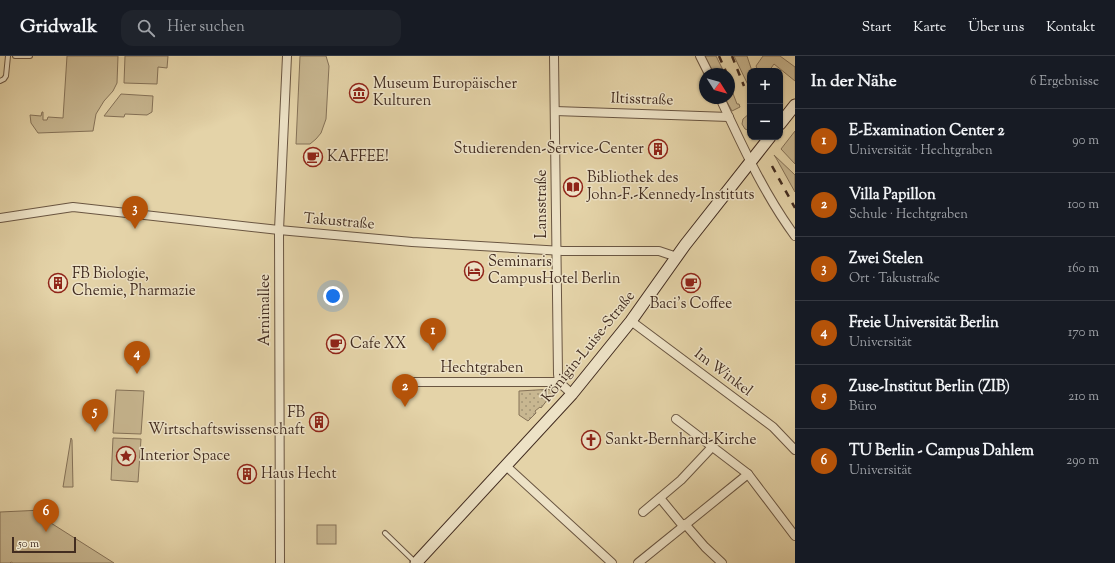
<!DOCTYPE html>
<html lang="de">
<meta charset="utf-8">
<style>
body{margin:0;font-family:"Sorts Mill Goudy",serif;background:#20242c;color:#f1f3f6}
.controls{position:absolute;right:12px;top:12px;display:grid;overflow:hidden;border-radius:8px;box-shadow:0 1px 3px #0004}
.controls button{width:36px;height:36px;display:grid;place-items:center;padding:0;border:0;border-bottom:1px solid #363941;background:#171b24;color:#f1f3f6;font:20px sans-serif}
.compass{position:absolute;left:699px;top:12px;width:36px;height:36px;border-radius:50%;background:#171b24;box-shadow:0 1px 3px #0004;rotate:127deg}
.scale{position:absolute;left:12px;bottom:10px;width:64px;box-sizing:border-box;padding-left:4px;border:2px solid #422c20;border-top:0;font-size:11px;line-height:14px;white-space:nowrap;color:#422c20;-webkit-text-stroke:3px #ede2c6;paint-order:stroke}
.you{position:absolute;left:333px;top:240px;width:14px;height:14px;margin:-10px;border:3px solid #fff;border-radius:50%;background:#1a73e8;box-shadow:0 0 0 6px #1a73e833}
.badge{display:grid;place-items:center;width:26px;height:26px;border-radius:50%;background:#b45309;color:#fff;font-size:13px;font-weight:700}
.pin{position:absolute;translate:-50% -33px;filter:drop-shadow(0 1px 2px #0008)}
.pin::after{content:'';position:absolute;top:21px;width:14px;height:12px;background:inherit;clip-path:polygon(0 0,100% 0,50% 100%)}
.list{margin:0;padding:0;list-style:none}
h2{display:flex;justify-content:space-between;align-items:center;height:52px;margin:0;padding:0 16px;font-size:17px}
h2 small{font-size:13px;font-weight:400;color:#9ea1a6}
.list li{display:grid;grid-template-columns:26px 1fr auto;gap:12px;align-items:center;box-sizing:border-box;height:64px;padding:0 16px;border-top:1px solid #363941}
.list b{display:block;font-size:15px;white-space:nowrap}
.list p{margin:0;font-size:13px;white-space:nowrap;color:#9ea1a6}
.list em{font-size:13px;font-style:normal;color:#9ea1a6}
.icon{flex:none;width:22px;height:22px;fill:none;stroke:currentColor;stroke-width:2;stroke-linecap:round;stroke-linejoin:round}
.map{position:relative;flex:none;width:795px;height:507px;overflow:hidden}
header{display:flex;align-items:center;gap:24px;box-sizing:border-box;height:56px;padding:0 20px;background:#171b24;border-bottom:1px solid #363941}
header strong{font-size:19px}
nav{display:flex;gap:22px;margin-inline-start:auto;font-size:14px}
.search{width:280px;height:36px;background:#20242c;display:flex;align-items:center;gap:10px;box-sizing:border-box;padding:0 14px;border-radius:12px;color:#9ea1a6;font-size:15px}
main{display:flex}
aside{flex:1;background:#171b24}
.map>svg:first-child{display:block}
</style>
<header>
<strong>Gridwalk</strong>
<div class="search"><svg class="icon" aria-label="search" viewBox="0 0 24 24"><circle cx="10" cy="10" r="6"/><path d="M15 15l6 6"/></svg>Hier suchen</div>
<nav><a>Start</a><a>Karte</a><a>Über uns</a><a>Kontakt</a></nav>
</header>
<main>
<div class="map">
<svg width="795" height="507" viewBox="0 0 795 507">
<defs>
<pattern id="park-dots" width="8" height="8" patternUnits="userSpaceOnUse"><rect width="8" height="8" fill="#c8b791"/><path d="M2 2h.1M6 6h.1" fill="none" stroke="#a49576" stroke-width="1.8" stroke-linecap="round"/></pattern>
</defs>
<rect width="100%" height="100%" fill="#e4d3a8"/>
<filter id="stains"><feTurbulence type="fractalNoise" baseFrequency=".005" numOctaves="4"/><feColorMatrix values="0 0 0 0 .2 0 0 0 0 .09 0 0 0 0 .02 0 0 0 .5 -.17"/></filter>
<radialGradient id="worn" r=".72"><stop offset=".6" stop-color="#630" stop-opacity="0"/><stop offset="1" stop-color="#630" stop-opacity=".3"/></radialGradient>
<!-- green -->
<g fill="#c8b791" stroke="#857258">
<polygon points="67,0 118,0 117,27 113,35 104,45 96,58 93,75 38,77 31,67 30,59 41,60 42,56 43,56 43,64 47,64 48,61 63,62"/>
<polygon points="125,0 168,0 167,12 158,11 157,28 124,27"/>
<polygon points="300,0 326,0 329,10 326,63 321,77 316,83 310,88 296,88"/>
<polygon points="704,0 716,0 725,18 713,18"/>
<polygon points="734,0 747,0 752,15 750,15 750,33"/>
<polygon points="763,0 780,0 795,11 795,25 774,8 769,15 758,15 756,10"/>
<polygon points="729,27 737,48 739,48 740,51 732,55 725,42 729,42"/>
<polygon points="121,38 153,40 152,56 147,59 125,58 124,61 104,60"/>
<polygon points="750,57 750,75 745,73 742,68 743,63"/>
<polygon points="795,75 795,108 781,93"/>
<polygon points="774,99 795,119 795,136 776,102"/>
<polygon points="116,334 144,335 141,378 113,377"/>
<polygon points="71,382 72,384 73,431 63,431"/>
<polygon points="113,382 141,383 138,426 111,424"/>
<polygon points="43,454 43,462 114,507 13,507 11,506 10,507 0,507 0,456"/>
<rect x="317" y="469" width="19" height="19"/>
</g>
<!-- park -->
<polygon fill="url(#park-dots)" stroke="#857258" points="553,333 553,338 549,343 548,343 541,352 540,351 535,355 536,357 528,365 519,359 519,335"/>
<g fill="none" stroke-linecap="round" stroke-linejoin="round">
<!-- service casing -->
<g stroke="#6a5642" stroke-width="6">
<g id="service">
<polyline points="15,0 30,0"/>
<polyline points="0,25 4,23 6,20 8,0"/>
<polyline points="385,477 416,507"/>
</g>
</g>
<!-- minor casing -->
<g stroke="#6a5642" stroke-width="10">
<g id="minor">
<polyline points="554,0 558,318 559,326 572,338"/>
<polyline points="700,0 709,18"/>
<path d="M720,42C742,89 764,138 795,180"/>
<polyline points="555,55 729,61"/>
<polyline points="0,162 73,151 279,174 412,186 563,195 659,195 677,201"/>
<polyline points="631,265 773,371 795,394"/>
<polyline points="405,326 559,326"/>
<polyline points="676,363 748,418 795,480"/>
<polyline points="506,410 612,507"/>
<polyline points="660,442 683,470"/>
<polyline points="643,456 681,424 712,391"/>
<polyline points="685,468 705,491 722,507"/>
<polyline points="280,507 279,174 287,0"/>
<polyline points="638,507 748,418"/>
</g>
</g>
<!-- secondary casing -->
<g stroke="#422c20" stroke-width="13">
<g id="secondary">
<polyline points="780,68 795,49"/>
<polyline points="416,507 572,338 631,265 685,189 770,81"/>
</g>
</g>
<!-- service -->
<use href="#service" stroke="#ede2c6" stroke-width="4"/>
<!-- minor -->
<use href="#minor" stroke="#ede2c6" stroke-width="8"/>
<!-- secondary -->
<use href="#secondary" stroke="#ede2c6" stroke-width="11"/>
<!-- rail -->
<g stroke="#422c20" stroke-width="2.5" stroke-dasharray="7 7" stroke-linecap="butt">
<polyline points="719,0 727,18"/>
<polyline points="732,0 744,30"/>
<polyline points="729,23 734,33"/>
<polyline points="772,110 795,152"/>
</g>
</g>
<!-- icons -->
<defs>
<g id="museum-ring" transform="scale(1)"><circle r="9.5" fill="#ede2c6" stroke="#8f2418" stroke-width="1.5"/><path d="M0-6L6-3V-2H-6V-3ZM-5-1h2V3h-2ZM-1-1h2V3h-2ZM3-1h2V3H3ZM-6 4H6V6H-6Z" fill="#8f2418"/></g>
<g id="building-ring" transform="scale(1)"><circle r="9.5" fill="#ede2c6" stroke="#8f2418" stroke-width="1.5"/><path d="M-4-6H4V6H1V3H-1V6H-4ZM-2.5-4.3h1.7v1.8h-1.7ZM.8-4.3h1.7v1.8H.8ZM-2.5-1h1.7V.8h-1.7ZM.8-1h1.7V.8H.8Z" fill="#8f2418"/></g>
<g id="cafe-ring" transform="scale(1)"><circle r="9.5" fill="#ede2c6" stroke="#8f2418" stroke-width="1.5"/><path d="M-5.5-4.5H6V0H3Q3 3.5 0 3.5H-2.5Q-5.5 3.5-5.5 0ZM3-3.2v2h1.7v-2ZM-6 4.5H4V6H-6Z" fill="#8f2418"/></g>
<g id="library-ring" transform="scale(1)"><circle r="9.5" fill="#ede2c6" stroke="#8f2418" stroke-width="1.5"/><path d="M-6-4Q-3-5.5-.7-3.5V5Q-3 3-6 4ZM6-4Q3-5.5 .7-3.5V5Q3 3 6 4Z" fill="#8f2418"/></g>
<g id="hotel-ring" transform="scale(1)"><circle r="9.5" fill="#ede2c6" stroke="#8f2418" stroke-width="1.5"/><path d="M-6-4.5h1.5V1H6V5H4.5V3h-9V5H-6ZM-4 0a1.8 1.8 0 1 1 3.6 0ZM.5 0V-2.5h3Q6-2.5 6 0Z" fill="#8f2418"/></g>
<g id="church-ring" transform="scale(1)"><circle r="9.5" fill="#ede2c6" stroke="#8f2418" stroke-width="1.5"/><path d="M-1.2-6h2.4v3.5h3.3v2.4h-3.3V6h-2.4V-.1h-3.3v-2.4h3.3Z" fill="#8f2418"/></g>
<g id="sight-ring" transform="scale(1)"><circle r="9.5" fill="#ede2c6" stroke="#8f2418" stroke-width="1.5"/><path d="M0-6L1.8-2.2L6-1.7L2.9 1.2L3.7 5.4L0 3.3L-3.7 5.4L-2.9 1.2L-6-1.7L-1.8-2.2Z" fill="#8f2418"/></g>
</defs>
<g fill-rule="evenodd">
<use href="#museum-ring" x="359" y="37"/>
<use href="#building-ring" x="658" y="93"/>
<use href="#cafe-ring" x="313" y="101"/>
<use href="#library-ring" x="573" y="131"/>
<use href="#hotel-ring" x="474" y="215"/>
<use href="#building-ring" x="58" y="227"/>
<use href="#cafe-ring" x="691" y="227"/>
<use href="#cafe-ring" x="336" y="288"/>
<use href="#building-ring" x="319" y="366"/>
<use href="#church-ring" x="591" y="384"/>
<use href="#sight-ring" x="126" y="400"/>
<use href="#building-ring" x="247" y="418"/>
</g>
<g text-anchor="middle" dominant-baseline="central" stroke-width="3" stroke-linejoin="round" paint-order="stroke">
<!-- poi labels -->
<g font-size="15" fill="#422c20" stroke="#ede2c6" text-anchor="start">
<text x="373" y="28">Museum Europäischer<tspan x="373" dy="17">Kulturen</tspan></text>
<text x="644" y="93" text-anchor="end">Studierenden-Service-Center</text>
<text x="327" y="101">KAFFEE!</text>
<text x="587" y="122">Bibliothek des<tspan x="587" dy="17">John-F.-Kennedy-Instituts</tspan></text>
<text x="488" y="206">Seminaris<tspan x="488" dy="17">CampusHotel Berlin</tspan></text>
<text x="72" y="218">FB Biologie,<tspan x="72" dy="17">Chemie, Pharmazie</tspan></text>
<text x="691" y="248" text-anchor="middle">Baci’s Coffee</text>
<text x="350" y="288">Cafe XX</text>
<text x="305" y="357" text-anchor="end">FB<tspan x="305" dy="17">Wirtschaftswissenschaft</tspan></text>
<text x="605" y="384">Sankt-Bernhard-Kirche</text>
<text x="140" y="400">Interior Space</text>
<text x="261" y="418">Haus Hecht</text>
</g>
<!-- street labels -->
<g font-size="15" fill="#422c20" stroke="#ede2c6">
<text transform="translate(642 44) rotate(2)">Iltisstraße</text>
<text transform="translate(542 148) rotate(-90)">Lansstraße</text>
<text transform="translate(339 166) rotate(5)">Takustraße</text>
<text transform="translate(265 254) rotate(-90)">Arnimallee</text>
<text transform="translate(589 291) rotate(-51)">Königin-Luise-Straße</text>
<text x="482" y="312">Hechtgraben</text>
<text transform="translate(723 317) rotate(37)">Im Winkel</text>
</g>
</g>
<rect width="100%" height="100%" filter="url(#stains)"/>
<rect width="100%" height="100%" fill="url(#worn)"/>
</svg>
<div class="controls">
<button>+</button>
<button>−</button>
</div>
<svg class="compass" viewBox="-18 -18 36 36"><path d="M0-13l5 13h-10z" fill="#e53935"/><path d="M0 13l5-13h-10z" fill="#9ea1a6"/></svg>
<div class="scale">50 m</div>
<div class="you"></div>
<div class="pin badge" style="left:433px;top:295px">1</div>
<div class="pin badge" style="left:405px;top:351px">2</div>
<div class="pin badge" style="left:135px;top:173px">3</div>
<div class="pin badge" style="left:137px;top:318px">4</div>
<div class="pin badge" style="left:95px;top:376px">5</div>
<div class="pin badge" style="left:46px;top:476px">6</div>
</div>
<aside>
<h2>In der Nähe<small>6 Ergebnisse</small></h2>
<ul class="list">
<li><span class="badge">1</span><div><b>E-Examination Center 2</b><p>Universität · Hechtgraben</p></div><em>90 m</em></li>
<li><span class="badge">2</span><div><b>Villa Papillon</b><p>Schule · Hechtgraben</p></div><em>100 m</em></li>
<li><span class="badge">3</span><div><b>Zwei Stelen</b><p>Ort · Takustraße</p></div><em>160 m</em></li>
<li><span class="badge">4</span><div><b>Freie Universität Berlin</b><p>Universität</p></div><em>170 m</em></li>
<li><span class="badge">5</span><div><b>Zuse-Institut Berlin (ZIB)</b><p>Büro</p></div><em>210 m</em></li>
<li><span class="badge">6</span><div><b>TU Berlin - Campus Dahlem</b><p>Universität</p></div><em>290 m</em></li>
</ul>
</aside>
</main>
